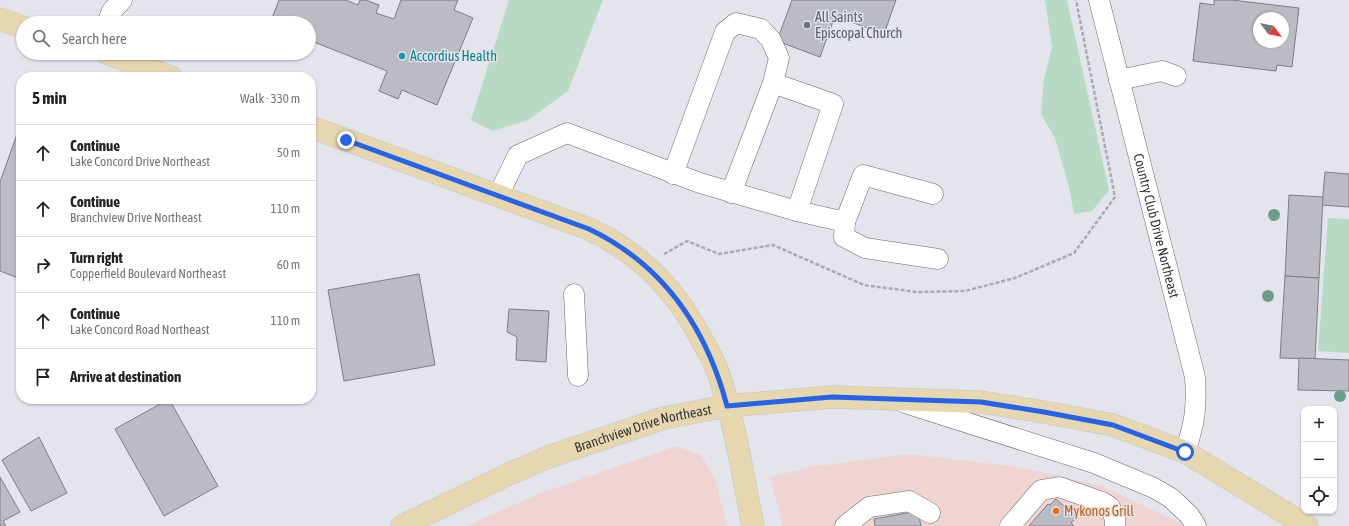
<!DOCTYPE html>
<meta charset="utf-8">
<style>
body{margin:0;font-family:"Asap Condensed",sans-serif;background:#f6f6f6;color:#202124}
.controls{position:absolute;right:12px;bottom:12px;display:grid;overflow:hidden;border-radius:8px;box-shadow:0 1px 3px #0004}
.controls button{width:36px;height:36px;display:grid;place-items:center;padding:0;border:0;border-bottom:1px solid #e0e0e0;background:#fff;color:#202124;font:20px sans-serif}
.compass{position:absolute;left:1253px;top:12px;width:36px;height:36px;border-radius:50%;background:#fff;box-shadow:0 1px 3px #0004;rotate:122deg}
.stop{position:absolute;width:12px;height:12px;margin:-9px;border:3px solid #2563eb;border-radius:50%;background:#fff}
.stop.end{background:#2563eb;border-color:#fff;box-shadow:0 1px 4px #0008}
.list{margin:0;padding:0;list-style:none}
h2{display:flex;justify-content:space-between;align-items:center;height:52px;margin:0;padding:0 16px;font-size:17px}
h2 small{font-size:13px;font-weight:400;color:#757577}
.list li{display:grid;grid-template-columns:26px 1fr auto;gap:12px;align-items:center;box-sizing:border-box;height:56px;padding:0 16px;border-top:1px solid #e0e0e0}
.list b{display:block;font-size:15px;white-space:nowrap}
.list p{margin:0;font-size:13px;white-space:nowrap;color:#757577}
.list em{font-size:13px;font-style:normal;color:#757577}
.icon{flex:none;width:22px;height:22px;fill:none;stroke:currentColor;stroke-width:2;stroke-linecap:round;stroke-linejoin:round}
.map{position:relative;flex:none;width:1349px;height:526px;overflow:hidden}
.search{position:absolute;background:#fff;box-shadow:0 1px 3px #0004;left:16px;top:16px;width:300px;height:44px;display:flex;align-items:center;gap:10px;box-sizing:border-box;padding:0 14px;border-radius:22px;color:#757577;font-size:15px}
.panel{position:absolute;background:#fff;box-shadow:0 1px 3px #0004;left:16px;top:72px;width:300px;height:332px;border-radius:16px}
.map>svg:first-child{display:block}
</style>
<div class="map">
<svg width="1349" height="526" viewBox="0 0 1349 526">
<rect width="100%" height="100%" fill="#e3e4ec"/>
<!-- commercial -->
<g fill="#efd4d2">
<polygon points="676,446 701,455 715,479 727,526 466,526 536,495"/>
<polygon points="909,454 1018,467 1102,486 1186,526 783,526 770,477 811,467"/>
</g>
<!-- green -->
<g fill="#b8dac4">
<polygon points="509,0 603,0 568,91 528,120 493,131 471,120"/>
<polygon points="1045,0 1067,0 1109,190 1092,211 1074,214 1069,187 1055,138 1041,114 1044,79 1052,47"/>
<polygon points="1328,218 1349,219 1349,353 1318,351"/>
</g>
<!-- building -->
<g fill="#bbbcc3" stroke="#7d7e85" fill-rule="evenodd">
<polygon points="279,0 346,0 358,5 360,0 366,0 379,5 376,13 394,19 401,0 458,0 454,10 473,18 437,105 402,90 398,99 379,91 387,71 309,40 309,23 270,23"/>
<polygon points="792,0 896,0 884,34 835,16 820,57 777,41"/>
<path d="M1214,0H1232L1299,8L1292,67L1277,65L1276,71L1193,61L1200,3L1214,5ZM1259,18H1283V42H1259Z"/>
<polygon points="21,123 21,271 18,278 0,271 0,182"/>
<polygon points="1325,172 1349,174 1349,207 1322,205"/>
<polygon points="1289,195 1323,197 1319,278 1285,276"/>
<polygon points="419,274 435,365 344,381 328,290"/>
<polygon points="1285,276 1319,278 1315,359 1280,358"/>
<polygon points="509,309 549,311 546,362 516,360 517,337 507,332"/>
<polygon points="1299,358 1349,360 1349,391 1298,390"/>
<polygon points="169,399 218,486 164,516 115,429"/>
<polygon points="39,437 67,493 31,511 2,460"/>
<polygon points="0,477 20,512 3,521 6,526 0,526"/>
<polygon points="1056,499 1077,517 1071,523 1074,526 1029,526 1048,504 1050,505"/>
<polygon points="918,511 921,526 875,526 874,519"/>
</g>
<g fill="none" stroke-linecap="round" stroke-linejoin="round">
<!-- minor casing -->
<g stroke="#67686e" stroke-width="21">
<g id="minor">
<path id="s1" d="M1099,0L1195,377C1197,407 1195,423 1185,452"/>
<polyline points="107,23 112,11 122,0"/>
<polyline points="1119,80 1162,71 1176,76"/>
<polyline points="773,83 833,104 797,211"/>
<polyline points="673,174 725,32 736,23 761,29 771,40 779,58 773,83 731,193"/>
<polyline points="498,196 518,155 567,133 700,183 797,211 845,222 863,175 933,194"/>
<polyline points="845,222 844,237 865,248 938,259"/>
<polyline points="574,294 578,376"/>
<polyline points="905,403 1094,463 1154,488 1171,498 1189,515 1196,526"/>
<polyline points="845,526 869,507 909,501 930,513"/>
<polyline points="1010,526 1041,490 1059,487 1102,502 1110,507 1115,519 1115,526"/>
</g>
</g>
<!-- major casing -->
<g stroke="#c3c3c4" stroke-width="23">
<g id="major">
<polyline points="0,19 23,27"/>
<polyline points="106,53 171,77"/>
<path d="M311,127L589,229C642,254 676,290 703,342C709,352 715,363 719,375C735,422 743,477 753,526"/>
<path id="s2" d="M402,526L507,475L551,456L664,418L727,406L832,397L981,402L1044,412L1113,425L1185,452L1307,526"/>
</g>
</g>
<!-- path -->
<polyline stroke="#a9aab0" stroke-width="2.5" stroke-dasharray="4 2" stroke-linecap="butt" points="664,254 687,241 719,254 773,245 864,285 917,292 965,291 1015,278 1074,253 1115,197 1076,0"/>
<!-- minor -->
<use href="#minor" stroke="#fff" stroke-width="20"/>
<!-- major -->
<use href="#major" stroke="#e6d7af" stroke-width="22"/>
</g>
<!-- trees -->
<g fill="#699e8b">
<circle cx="1274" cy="215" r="6"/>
<circle cx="1268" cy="296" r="6"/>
<circle cx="1340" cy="396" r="6"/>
</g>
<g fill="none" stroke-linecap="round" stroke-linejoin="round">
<!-- route -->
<path stroke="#2563eb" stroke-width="5" d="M346,140L589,229C664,265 706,327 727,406L832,397L981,402L1044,412L1113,425L1185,452"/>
</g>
<!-- markers -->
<circle fill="#6b7280" stroke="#e3e4ec" stroke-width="1.5" cx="807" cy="25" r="4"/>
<circle fill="#0f9aa8" stroke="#e3e4ec" stroke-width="1.5" cx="402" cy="56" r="4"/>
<circle fill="#e8710a" stroke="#e3e4ec" stroke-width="1.5" cx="1056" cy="511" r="4"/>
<g text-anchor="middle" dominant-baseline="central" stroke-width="3" stroke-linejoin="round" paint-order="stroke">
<!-- worship labels -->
<g font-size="14" fill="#5b616d" stroke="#e3e4ec" text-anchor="start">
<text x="815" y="17">All Saints<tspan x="815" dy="16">Episcopal Church</tspan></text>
</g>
<!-- culture labels -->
<g font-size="14" fill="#0d838f" stroke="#e3e4ec" text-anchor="start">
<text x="410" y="56">Accordius Health</text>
</g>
<!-- street labels -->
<g font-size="14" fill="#36373a" stroke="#e3e4ec">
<text stroke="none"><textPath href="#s1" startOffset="233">Country Club Drive Northeast</textPath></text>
<text stroke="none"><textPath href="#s2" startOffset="261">Branchview Drive Northeast</textPath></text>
</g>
<!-- food labels -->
<g font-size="14" fill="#c56008" stroke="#e3e4ec" text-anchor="start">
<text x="1064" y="511">Mykonos Grill</text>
</g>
</g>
</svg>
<div class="controls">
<button>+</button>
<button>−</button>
<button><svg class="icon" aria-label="locate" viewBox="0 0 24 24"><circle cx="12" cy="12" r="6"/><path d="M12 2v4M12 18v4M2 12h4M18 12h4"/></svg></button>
</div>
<svg class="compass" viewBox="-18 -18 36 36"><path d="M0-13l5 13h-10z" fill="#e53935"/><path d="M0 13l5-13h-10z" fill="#757577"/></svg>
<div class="stop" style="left:1185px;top:452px"></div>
<div class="stop end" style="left:346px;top:140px"></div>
<div class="search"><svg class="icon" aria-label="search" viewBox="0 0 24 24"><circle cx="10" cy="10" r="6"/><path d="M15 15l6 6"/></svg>Search here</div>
<section class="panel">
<h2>5 min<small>Walk · 330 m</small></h2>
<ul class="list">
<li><svg class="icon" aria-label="ahead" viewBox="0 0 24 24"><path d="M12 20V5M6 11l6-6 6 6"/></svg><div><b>Continue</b><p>Lake Concord Drive Northeast</p></div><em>50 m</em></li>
<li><svg class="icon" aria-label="ahead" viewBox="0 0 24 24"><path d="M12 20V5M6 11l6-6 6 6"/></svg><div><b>Continue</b><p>Branchview Drive Northeast</p></div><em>110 m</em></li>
<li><svg class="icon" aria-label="right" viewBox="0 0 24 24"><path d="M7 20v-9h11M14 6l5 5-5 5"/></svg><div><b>Turn right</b><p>Copperfield Boulevard Northeast</p></div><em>60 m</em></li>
<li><svg class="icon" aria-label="ahead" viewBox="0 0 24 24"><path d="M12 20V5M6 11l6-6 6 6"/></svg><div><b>Continue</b><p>Lake Concord Road Northeast</p></div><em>110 m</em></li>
<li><svg class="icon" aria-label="arrive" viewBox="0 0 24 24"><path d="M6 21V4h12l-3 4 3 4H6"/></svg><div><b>Arrive at destination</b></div></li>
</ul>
</section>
</div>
